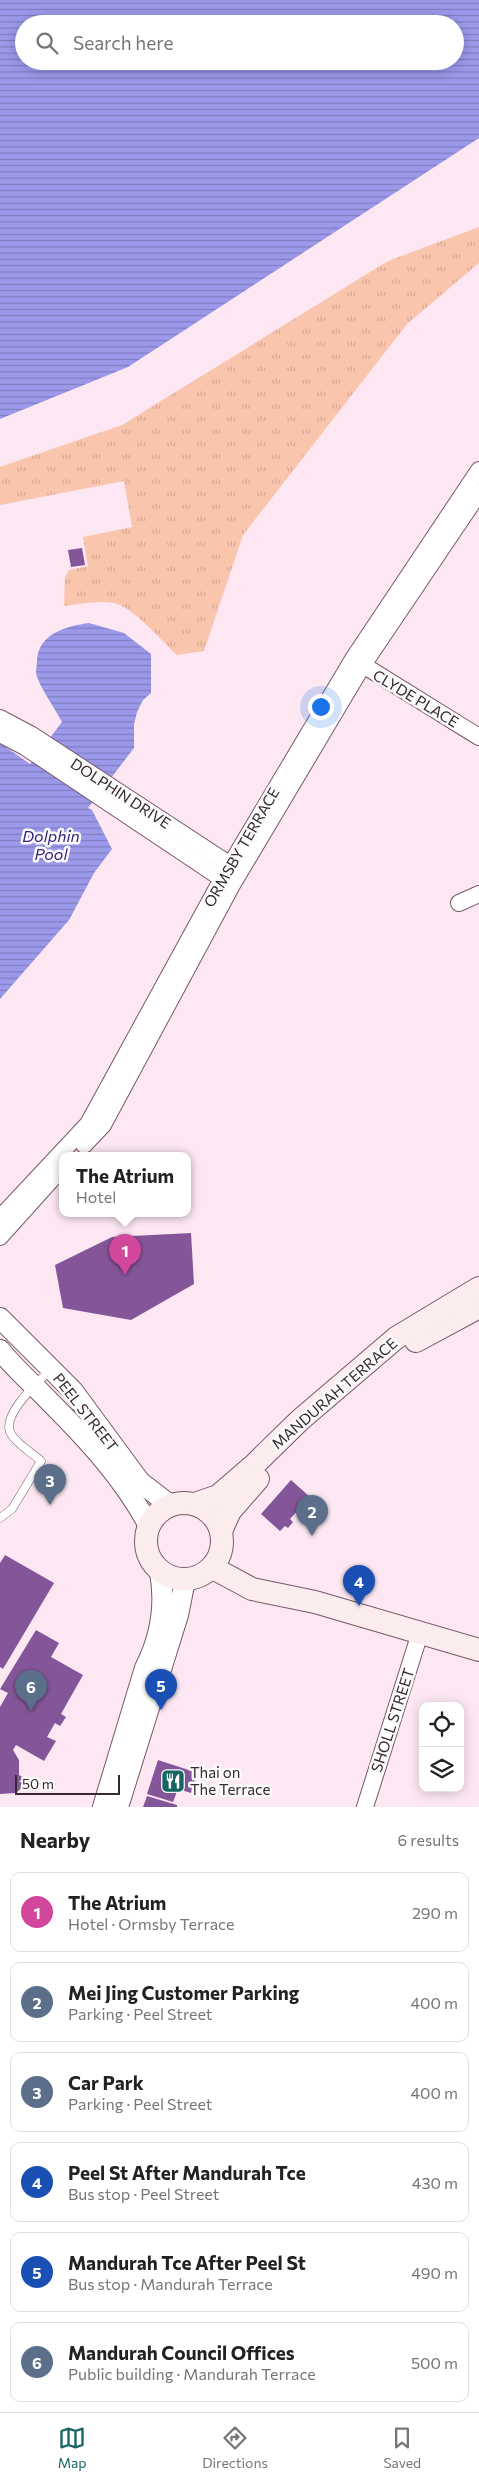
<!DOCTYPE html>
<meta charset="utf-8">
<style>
body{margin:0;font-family:Commissioner,sans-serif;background:#f2f2f2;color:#222}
.controls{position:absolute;right:15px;bottom:15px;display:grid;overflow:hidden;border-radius:10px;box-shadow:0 2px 12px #0003}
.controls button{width:45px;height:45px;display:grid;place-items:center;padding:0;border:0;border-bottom:1px solid #e0e0e0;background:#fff;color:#222;font:25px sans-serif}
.scale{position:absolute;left:15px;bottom:12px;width:105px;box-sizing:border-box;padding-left:5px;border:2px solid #362930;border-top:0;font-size:14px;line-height:18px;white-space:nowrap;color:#362930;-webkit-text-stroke:4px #fbfbfb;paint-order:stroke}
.you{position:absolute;left:320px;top:706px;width:18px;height:18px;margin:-12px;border:4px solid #fff;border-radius:50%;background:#1a73e8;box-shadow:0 0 0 8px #1a73e833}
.badge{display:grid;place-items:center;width:32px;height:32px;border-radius:50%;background:#156463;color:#fff;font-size:16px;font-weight:700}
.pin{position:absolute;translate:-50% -41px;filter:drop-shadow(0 1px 2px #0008)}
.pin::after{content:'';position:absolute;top:26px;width:18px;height:15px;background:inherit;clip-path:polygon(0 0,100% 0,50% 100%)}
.popup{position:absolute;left:59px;top:1152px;width:132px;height:65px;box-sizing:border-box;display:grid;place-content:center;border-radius:10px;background:#fff;filter:drop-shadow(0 1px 4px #0005);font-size:16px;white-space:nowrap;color:#767676}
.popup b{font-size:19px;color:#222}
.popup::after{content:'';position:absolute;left:50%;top:100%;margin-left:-10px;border:10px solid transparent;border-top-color:#fff}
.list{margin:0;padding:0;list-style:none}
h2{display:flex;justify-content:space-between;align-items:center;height:65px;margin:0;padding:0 20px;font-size:21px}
h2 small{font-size:16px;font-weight:400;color:#767676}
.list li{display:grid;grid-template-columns:32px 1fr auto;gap:15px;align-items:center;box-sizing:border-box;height:80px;margin:0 10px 10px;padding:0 10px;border:1px solid #e0e0e0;border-radius:10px}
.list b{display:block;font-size:19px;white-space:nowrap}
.list p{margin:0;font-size:16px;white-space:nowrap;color:#767676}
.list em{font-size:16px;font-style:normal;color:#767676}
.icon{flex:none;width:28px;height:28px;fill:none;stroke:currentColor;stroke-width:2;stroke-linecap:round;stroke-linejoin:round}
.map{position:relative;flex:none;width:479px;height:1807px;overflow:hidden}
.search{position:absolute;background:#fff;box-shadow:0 2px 12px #0003;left:15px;right:15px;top:15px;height:55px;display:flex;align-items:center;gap:12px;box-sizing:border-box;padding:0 18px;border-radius:28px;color:#767676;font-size:19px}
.sheet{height:605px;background:#fff}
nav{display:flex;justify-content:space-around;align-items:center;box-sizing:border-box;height:70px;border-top:1px solid #e0e0e0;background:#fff;font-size:14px;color:#767676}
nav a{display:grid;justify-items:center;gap:2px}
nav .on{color:#156463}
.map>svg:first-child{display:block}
</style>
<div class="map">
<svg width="479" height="1807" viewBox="0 0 479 1807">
<defs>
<pattern id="grass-tufts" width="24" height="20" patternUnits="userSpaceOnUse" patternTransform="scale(1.25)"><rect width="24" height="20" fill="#fac5ad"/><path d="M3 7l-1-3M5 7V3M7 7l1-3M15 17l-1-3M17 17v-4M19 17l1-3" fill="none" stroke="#d7a995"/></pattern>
<pattern id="water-rules" width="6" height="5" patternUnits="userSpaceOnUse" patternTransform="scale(1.25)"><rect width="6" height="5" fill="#9c99eb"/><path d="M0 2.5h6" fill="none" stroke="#807dbf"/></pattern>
</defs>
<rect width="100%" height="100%" fill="#fce7f2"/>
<!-- grass -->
<path fill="url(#grass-tufts)" d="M479,227V263L407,324L243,535L204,651L177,655C162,641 133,607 114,603C98,600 80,604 64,606L65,577L69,570L88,566L83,537L132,527L124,481L0,505V467L122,425L388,261Z"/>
<!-- water -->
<g fill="url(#water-rules)" fill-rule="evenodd">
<path d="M0,0H479V138L128,367L0,419ZM24,24H455V61H24Z"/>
<path d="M89,623L124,633L151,654V693L143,700L137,712L134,724V748L88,808L92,810L112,849L94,873L69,920L0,999V743L30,764L62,722C54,707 43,692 37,677C35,672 37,666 37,661C38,634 66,626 89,623Z"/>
</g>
<!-- building -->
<g fill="#85559a">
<polygon points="82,548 85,565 71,567 68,550"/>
<polygon points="191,1233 194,1284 131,1320 63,1308 55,1265 112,1237"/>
<polygon points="291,1480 310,1497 290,1519 293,1522 288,1528 285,1526 280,1531 261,1514"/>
<polygon points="5,1555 54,1583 3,1669 0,1667 0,1563"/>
<polygon points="36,1630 59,1643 51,1657 83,1675 61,1714 66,1717 60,1726 55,1723 47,1737 56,1741 44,1761 16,1745 13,1750 19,1760 19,1775 29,1781 16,1793 0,1794 0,1707 8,1693 0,1689"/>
<polygon points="158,1760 198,1773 191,1793 178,1789 173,1802 147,1794"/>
<polygon points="147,1796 177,1805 177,1807 143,1807"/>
</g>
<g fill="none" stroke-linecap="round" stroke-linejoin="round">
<!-- service casing -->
<g stroke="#775969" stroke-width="9">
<path id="service" d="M0,1518L12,1509L41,1461C32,1453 17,1444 11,1434C0,1416 38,1382 50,1370"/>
</g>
<!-- minor casing -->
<g stroke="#775969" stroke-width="18">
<g id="minor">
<polyline points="355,660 479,737"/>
<polyline points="0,718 32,735 238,870"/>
<polyline points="0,734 25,747 230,884"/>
<polyline points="459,903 479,894"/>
<polyline points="84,1145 103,1125 232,885 363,665 479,493"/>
<polyline points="0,1218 88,1124 222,879 353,659 479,470"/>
<polyline points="0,1237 62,1168"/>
<polyline points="365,1807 420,1633"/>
</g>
</g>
<!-- tertiary casing -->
<g stroke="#775969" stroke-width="22">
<g id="tertiary">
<polyline points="0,1318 73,1391 140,1482 170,1505"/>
<path d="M0,1350C15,1369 34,1385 51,1403C88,1440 124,1479 149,1526"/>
<path d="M103,1807L145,1668C161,1637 166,1606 160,1572"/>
<polyline points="118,1807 178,1615 185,1580"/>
</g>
</g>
<!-- secondary casing -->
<g stroke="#775969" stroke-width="24">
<g id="secondary">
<polyline points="416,1341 479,1307"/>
<circle cx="184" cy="1541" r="38"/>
<polyline points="195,1504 218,1496 254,1465 300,1420 396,1338 479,1288"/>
<polyline points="221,1531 230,1511 258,1479"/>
<polyline points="213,1568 252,1589 315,1602 479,1650"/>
</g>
</g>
<!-- service -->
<use href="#service" stroke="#fff" stroke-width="8"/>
<!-- minor -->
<use href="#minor" stroke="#fff" stroke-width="16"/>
<!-- tertiary -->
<use href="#tertiary" stroke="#fff" stroke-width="20"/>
<!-- secondary -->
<use href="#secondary" stroke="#fbeced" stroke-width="22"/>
</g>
<!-- icons -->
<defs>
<g id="restaurant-square" transform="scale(1.25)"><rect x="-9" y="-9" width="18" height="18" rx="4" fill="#156463" stroke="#fbfbfb"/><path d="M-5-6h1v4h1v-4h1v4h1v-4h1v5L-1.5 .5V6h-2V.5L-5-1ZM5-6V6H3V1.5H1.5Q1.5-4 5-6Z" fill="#fff"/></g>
</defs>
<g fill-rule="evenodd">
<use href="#restaurant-square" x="173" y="1781"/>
</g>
<g text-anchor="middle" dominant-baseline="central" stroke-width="5" stroke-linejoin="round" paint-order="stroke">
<!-- street labels -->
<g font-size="15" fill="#362930" stroke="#fbfbfb">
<text transform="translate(416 698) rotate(31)">CLYDE PLACE</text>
<text transform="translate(121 793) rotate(33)">DOLPHIN DRIVE</text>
<text transform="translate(241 847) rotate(-60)">ORMSBY TERRACE</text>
<text transform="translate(334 1393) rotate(-41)">MANDURAH TERRACE</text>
<text transform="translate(86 1412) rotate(52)">PEEL STREET</text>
<text transform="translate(392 1720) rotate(-72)">SHOLL STREET</text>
</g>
<!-- poi labels -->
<g font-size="15" fill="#362930" stroke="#fbfbfb" text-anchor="start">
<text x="190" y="1772">Thai on<tspan x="190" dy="17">The Terrace</tspan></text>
</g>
<!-- water labels -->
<g font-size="16" font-style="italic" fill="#35227f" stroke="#fbfbfb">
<text x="51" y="835">Dolphin<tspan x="51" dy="18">Pool</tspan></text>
</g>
</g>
</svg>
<div class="controls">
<button><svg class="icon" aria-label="locate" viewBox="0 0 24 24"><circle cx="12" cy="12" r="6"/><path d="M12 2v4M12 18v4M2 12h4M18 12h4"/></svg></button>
<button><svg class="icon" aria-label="layers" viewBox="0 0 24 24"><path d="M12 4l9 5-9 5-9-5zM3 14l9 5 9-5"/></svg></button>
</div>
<div class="scale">50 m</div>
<div class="you"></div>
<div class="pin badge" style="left:125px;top:1275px;background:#d1479c">1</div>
<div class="popup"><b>The Atrium</b>Hotel</div>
<div class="pin badge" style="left:312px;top:1536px;background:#5c6f8a">2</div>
<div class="pin badge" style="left:50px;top:1505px;background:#5c6f8a">3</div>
<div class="pin badge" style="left:359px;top:1606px;background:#1a4fb4">4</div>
<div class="pin badge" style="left:161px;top:1710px;background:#1a4fb4">5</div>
<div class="pin badge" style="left:31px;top:1711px;background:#5c6f8a">6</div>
<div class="search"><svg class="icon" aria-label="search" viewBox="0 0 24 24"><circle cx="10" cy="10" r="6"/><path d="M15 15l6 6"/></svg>Search here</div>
</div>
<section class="sheet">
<h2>Nearby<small>6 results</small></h2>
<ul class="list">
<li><span class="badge" style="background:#d1479c">1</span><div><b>The Atrium</b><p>Hotel · Ormsby Terrace</p></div><em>290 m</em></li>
<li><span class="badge" style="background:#5c6f8a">2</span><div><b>Mei Jing Customer Parking</b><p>Parking · Peel Street</p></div><em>400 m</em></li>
<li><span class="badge" style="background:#5c6f8a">3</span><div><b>Car Park</b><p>Parking · Peel Street</p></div><em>400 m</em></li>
<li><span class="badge" style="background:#1a4fb4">4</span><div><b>Peel St After Mandurah Tce</b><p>Bus stop · Peel Street</p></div><em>430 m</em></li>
<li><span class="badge" style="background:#1a4fb4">5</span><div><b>Mandurah Tce After Peel St</b><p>Bus stop · Mandurah Terrace</p></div><em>490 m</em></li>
<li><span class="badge" style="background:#5c6f8a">6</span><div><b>Mandurah Council Offices</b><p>Public building · Mandurah Terrace</p></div><em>500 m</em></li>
</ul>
</section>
<nav>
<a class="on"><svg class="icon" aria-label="map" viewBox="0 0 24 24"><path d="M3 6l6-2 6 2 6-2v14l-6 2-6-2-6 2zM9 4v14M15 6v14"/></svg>Map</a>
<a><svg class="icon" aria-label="directions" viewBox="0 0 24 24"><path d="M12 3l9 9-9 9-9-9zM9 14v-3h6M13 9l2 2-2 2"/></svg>Directions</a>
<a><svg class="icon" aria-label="saved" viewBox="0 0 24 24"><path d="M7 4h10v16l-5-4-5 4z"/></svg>Saved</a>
</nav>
